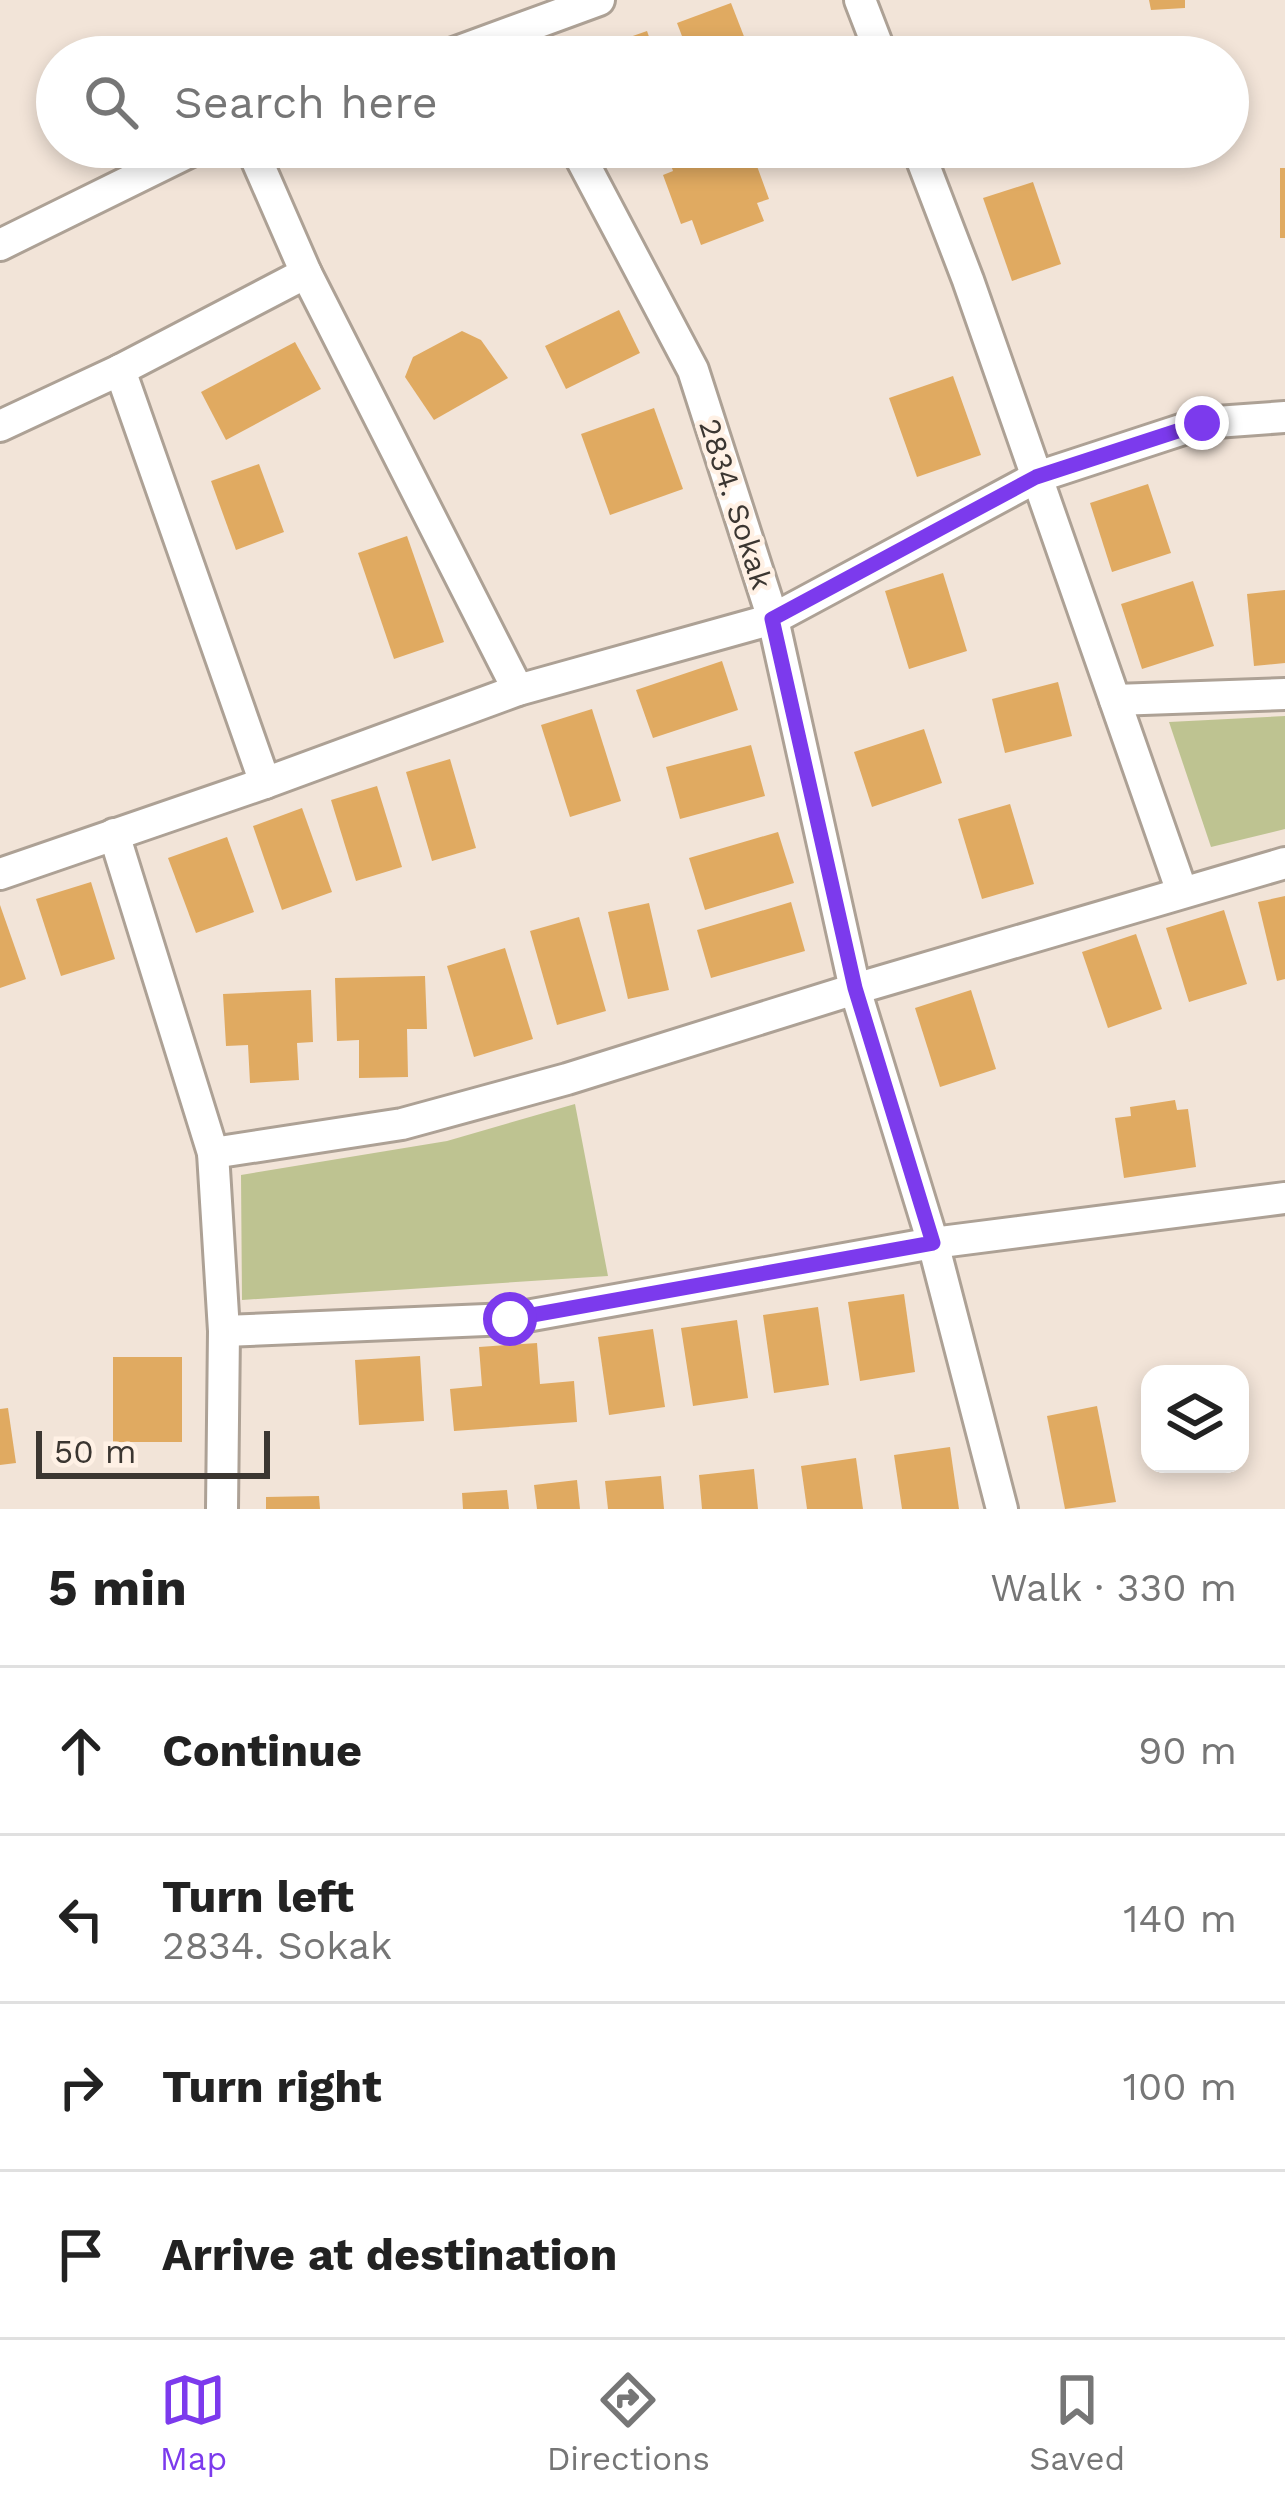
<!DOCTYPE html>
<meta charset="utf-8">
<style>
body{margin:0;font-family:"Work Sans",sans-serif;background:#f2f2f2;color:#222}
.controls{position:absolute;right:36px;bottom:36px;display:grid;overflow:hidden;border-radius:24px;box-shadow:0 6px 18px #0003}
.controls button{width:108px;height:108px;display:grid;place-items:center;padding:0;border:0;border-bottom:3px solid #e0e0e0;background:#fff;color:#222;font:60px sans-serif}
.scale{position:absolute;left:36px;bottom:30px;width:234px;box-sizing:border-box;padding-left:12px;border:6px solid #3b3631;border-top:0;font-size:33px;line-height:42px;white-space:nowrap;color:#3b3631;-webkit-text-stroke:9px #fff1e5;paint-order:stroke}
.stop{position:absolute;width:36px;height:36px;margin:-27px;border:9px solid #7c3aed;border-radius:50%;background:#fff}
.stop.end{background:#7c3aed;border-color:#fff;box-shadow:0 3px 12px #0008}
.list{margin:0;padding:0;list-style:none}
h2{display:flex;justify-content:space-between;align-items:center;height:156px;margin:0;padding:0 48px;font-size:51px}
h2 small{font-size:39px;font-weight:400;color:#767676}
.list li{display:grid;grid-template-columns:78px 1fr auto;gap:36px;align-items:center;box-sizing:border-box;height:168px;padding:0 48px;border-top:3px solid #e0e0e0}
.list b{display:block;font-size:45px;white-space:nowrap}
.list p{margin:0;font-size:39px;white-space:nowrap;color:#767676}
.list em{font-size:39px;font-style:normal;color:#767676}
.icon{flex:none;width:66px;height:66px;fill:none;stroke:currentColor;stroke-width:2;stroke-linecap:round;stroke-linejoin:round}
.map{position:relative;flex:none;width:1285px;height:1509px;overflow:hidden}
.search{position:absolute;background:#fff;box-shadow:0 6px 18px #0003;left:36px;right:36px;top:36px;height:132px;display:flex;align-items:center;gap:30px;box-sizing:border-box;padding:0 42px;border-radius:66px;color:#767676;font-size:45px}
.sheet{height:828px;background:#fff}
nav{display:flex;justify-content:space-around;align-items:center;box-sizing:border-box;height:168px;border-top:3px solid #e0e0e0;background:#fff;font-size:33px;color:#767676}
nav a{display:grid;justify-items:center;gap:6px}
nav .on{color:#7c3aed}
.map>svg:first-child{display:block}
</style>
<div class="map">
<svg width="1285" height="1509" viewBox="0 0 1285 1509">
<rect width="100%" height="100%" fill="#f2e4d8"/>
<!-- green -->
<g fill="#bec391">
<polygon points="1285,716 1285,829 1211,847 1169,722"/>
<polygon points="575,1104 608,1276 242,1300 241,1175 447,1141"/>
</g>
<!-- building -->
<g fill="#e0aa61">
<polygon points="1149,0 1185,0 1185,8 1151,10"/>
<polygon points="731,3 752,57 690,57 677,23"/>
<polygon points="647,31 656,57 592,57 590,51"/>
<polygon points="676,147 750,147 769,199 757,203 764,221 701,245 692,220 681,224 663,175 673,171 666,151"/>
<rect x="1280" y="168" width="5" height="70"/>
<polygon points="1033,182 1061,264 1012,281 983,198"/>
<polygon points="619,310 640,353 566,389 545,346"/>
<polygon points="462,331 481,340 508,378 434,420 405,377 413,357"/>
<polygon points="295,342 321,389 226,440 201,392"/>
<polygon points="953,376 981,455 917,477 889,398"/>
<polygon points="654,408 683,489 610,515 581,434"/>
<polygon points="259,464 284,532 236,550 211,481"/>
<polygon points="1148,484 1171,553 1112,572 1090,503"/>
<polygon points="407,536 444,642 394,659 358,553"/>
<polygon points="943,573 967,651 909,669 885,591"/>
<polygon points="1193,581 1214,646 1142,669 1121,604"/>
<polygon points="1285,590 1285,663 1254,666 1247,594"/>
<polygon points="722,661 738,710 653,738 636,690"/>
<polygon points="1058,682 1072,736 1005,753 992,699"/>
<polygon points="592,709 621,801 570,817 541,725"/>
<polygon points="924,729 942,783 872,807 854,752"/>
<polygon points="751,745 765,796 680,819 666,767"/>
<polygon points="450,759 476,848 432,861 406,772"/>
<polygon points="377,786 402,867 356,881 331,800"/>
<polygon points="1010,804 1034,884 982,899 958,819"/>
<polygon points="302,808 332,892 282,910 253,826"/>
<polygon points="778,832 794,883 705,910 689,858"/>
<polygon points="227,837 254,912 196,933 168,858"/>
<polygon points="91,882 115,959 61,976 36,899"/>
<polygon points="1285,896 1285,979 1277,981 1258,902"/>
<polygon points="791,902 805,951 711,978 697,930"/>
<polygon points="649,903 669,990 628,999 608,912"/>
<polygon points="0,905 26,979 0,988"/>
<polygon points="1224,910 1247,984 1189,1002 1166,928"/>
<polygon points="579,917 606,1011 557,1025 530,931"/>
<polygon points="1136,934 1162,1009 1108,1028 1082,952"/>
<polygon points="505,948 533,1039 474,1057 447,966"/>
<polygon points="425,976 427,1029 407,1029 408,1077 359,1078 359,1040 337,1041 335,978"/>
<polygon points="311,990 313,1042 297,1043 299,1080 250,1083 248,1045 226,1046 223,994"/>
<polygon points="971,990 996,1069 940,1087 915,1008"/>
<polygon points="1175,1100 1177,1110 1188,1109 1196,1167 1124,1178 1115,1118 1131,1116 1130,1107"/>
<polygon points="904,1294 915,1372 860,1381 848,1302"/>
<polygon points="818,1307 829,1385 774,1393 763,1315"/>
<polygon points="737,1320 748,1398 693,1406 681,1328"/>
<polygon points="653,1329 665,1407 609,1415 598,1337"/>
<polygon points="537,1343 540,1384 574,1381 577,1422 454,1431 450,1389 482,1386 479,1347"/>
<polygon points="420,1356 424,1421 359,1425 355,1360"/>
<rect x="113" y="1357" width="69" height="85"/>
<polygon points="1097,1406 1116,1502 1065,1509 1047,1416"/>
<polygon points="8,1408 16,1463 0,1465 0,1409"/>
<polygon points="950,1447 959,1509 902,1509 894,1455"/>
<polygon points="856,1458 863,1509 807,1509 801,1466"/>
<polygon points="754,1469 758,1509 702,1509 699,1475"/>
<polygon points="661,1476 664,1509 608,1509 605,1481"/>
<polygon points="577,1480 580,1509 537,1509 534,1485"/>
<polygon points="507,1490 509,1509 463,1509 462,1493"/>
<polygon points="319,1496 320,1509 266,1509 266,1497"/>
</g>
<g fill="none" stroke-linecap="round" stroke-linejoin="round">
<!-- minor casing -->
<g stroke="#ada195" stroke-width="36">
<g id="minor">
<polyline points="860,0 882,57"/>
<polyline points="443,57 599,0"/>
<polyline points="251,147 306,273 518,690"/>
<polyline points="575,147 693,370 773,619 855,989 933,1243 1002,1509"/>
<polyline points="917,147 968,280 1182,892"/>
<polyline points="0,245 199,147"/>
<polyline points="120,370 265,783"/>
<polyline points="0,426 120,370 306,273"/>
<polyline points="1115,700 1285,694"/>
<polyline points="114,834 213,1153 224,1331 222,1509"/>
<polyline points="0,874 265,783 518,690 773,619 1037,477 1202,423 1285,417"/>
<polyline points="213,1153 402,1124 567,1079 855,989 1285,863"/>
<polyline points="224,1331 510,1319 933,1243 1285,1198"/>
</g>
</g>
<!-- minor -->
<use href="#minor" stroke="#fff" stroke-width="30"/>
</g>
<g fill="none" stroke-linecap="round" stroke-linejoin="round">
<!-- route -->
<polyline stroke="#7c3aed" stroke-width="15" points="510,1319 933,1243 855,988 772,619 1036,477 1202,423"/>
</g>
<g text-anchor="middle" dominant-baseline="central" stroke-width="9" stroke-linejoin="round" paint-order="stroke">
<!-- street labels -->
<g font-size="30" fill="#3b3631" stroke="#fff1e5">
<text transform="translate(736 504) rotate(72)">2834. Sokak</text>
</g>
</g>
</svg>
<div class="controls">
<button><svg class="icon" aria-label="layers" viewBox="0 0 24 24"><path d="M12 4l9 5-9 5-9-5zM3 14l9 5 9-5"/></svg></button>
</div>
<div class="scale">50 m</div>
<div class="stop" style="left:510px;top:1319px"></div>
<div class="stop end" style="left:1202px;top:423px"></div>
<div class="search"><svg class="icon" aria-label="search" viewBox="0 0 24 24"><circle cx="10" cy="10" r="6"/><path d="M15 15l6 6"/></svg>Search here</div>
</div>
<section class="sheet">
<h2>5 min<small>Walk · 330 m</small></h2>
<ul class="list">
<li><svg class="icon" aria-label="ahead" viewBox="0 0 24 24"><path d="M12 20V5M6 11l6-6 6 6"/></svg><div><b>Continue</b></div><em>90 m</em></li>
<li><svg class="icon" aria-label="left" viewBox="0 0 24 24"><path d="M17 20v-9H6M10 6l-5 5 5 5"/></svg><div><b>Turn left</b><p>2834. Sokak</p></div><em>140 m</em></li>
<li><svg class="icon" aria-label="right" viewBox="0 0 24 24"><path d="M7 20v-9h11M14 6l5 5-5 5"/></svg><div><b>Turn right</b></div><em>100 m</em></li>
<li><svg class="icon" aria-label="arrive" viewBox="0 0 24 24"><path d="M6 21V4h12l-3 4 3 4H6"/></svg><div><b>Arrive at destination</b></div></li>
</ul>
</section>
<nav>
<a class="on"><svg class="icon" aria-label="map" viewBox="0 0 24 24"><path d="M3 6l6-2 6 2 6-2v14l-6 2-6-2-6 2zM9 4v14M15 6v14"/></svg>Map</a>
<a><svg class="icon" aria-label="directions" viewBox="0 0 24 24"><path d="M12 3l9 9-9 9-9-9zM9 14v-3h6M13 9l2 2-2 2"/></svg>Directions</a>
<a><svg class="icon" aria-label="saved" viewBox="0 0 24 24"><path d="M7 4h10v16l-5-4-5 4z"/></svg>Saved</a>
</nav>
